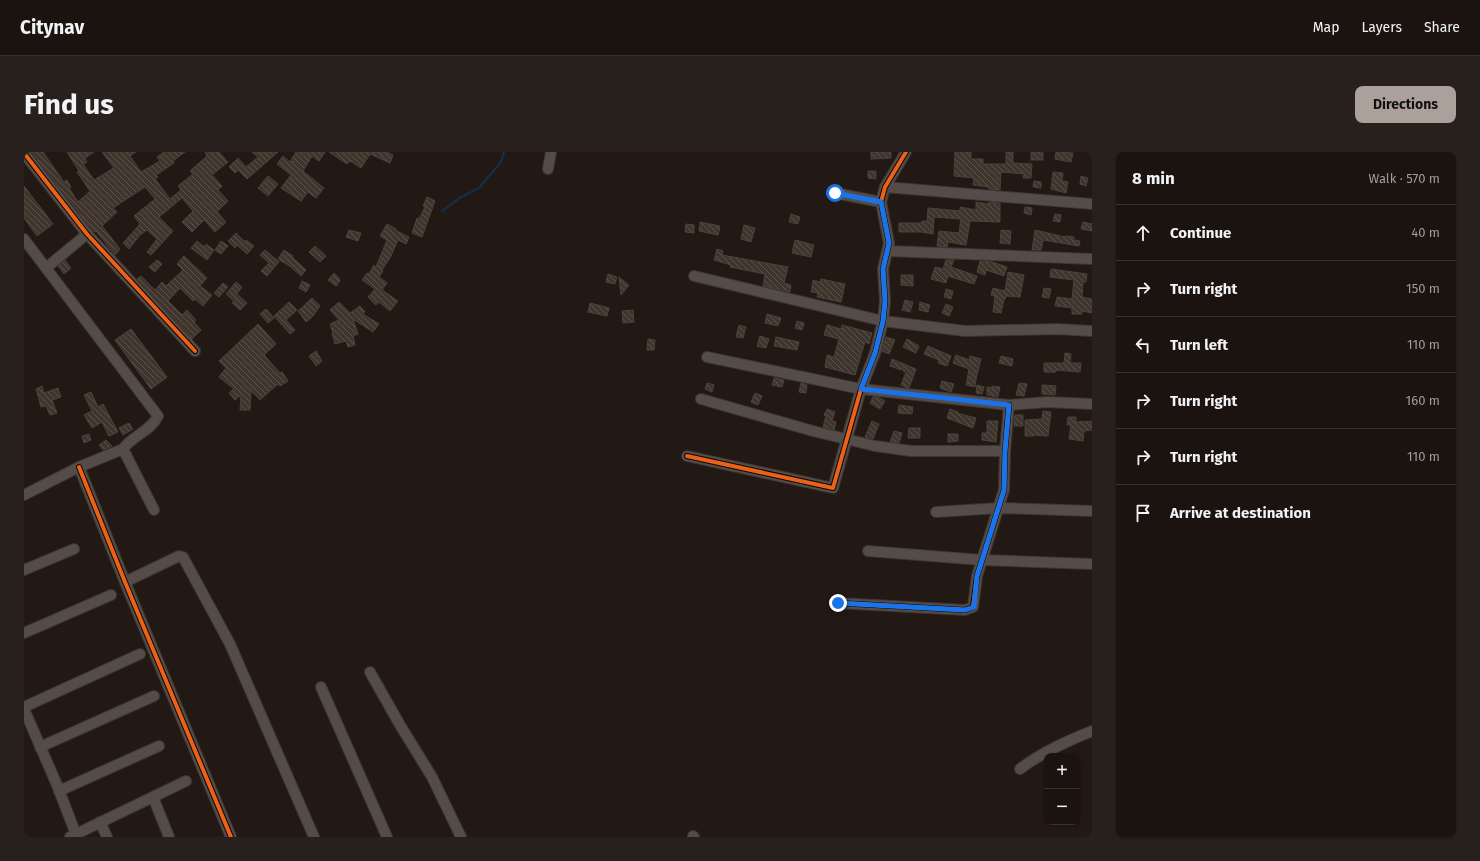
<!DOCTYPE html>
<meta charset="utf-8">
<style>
body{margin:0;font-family:"Fira Sans",sans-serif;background:#27201d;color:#f1f3f6}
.controls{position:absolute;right:12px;bottom:12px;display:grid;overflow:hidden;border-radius:8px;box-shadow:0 1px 3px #0004}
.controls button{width:36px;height:36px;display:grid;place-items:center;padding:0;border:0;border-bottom:1px solid #38322f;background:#1a130f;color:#f1f3f6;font:20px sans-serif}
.stop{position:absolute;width:12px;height:12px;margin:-9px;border:3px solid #1a73e8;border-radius:50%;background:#fff}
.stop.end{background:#1a73e8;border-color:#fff;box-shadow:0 1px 4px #0008}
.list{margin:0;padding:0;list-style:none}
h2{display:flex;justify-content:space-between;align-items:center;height:52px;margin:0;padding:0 16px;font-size:17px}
h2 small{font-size:13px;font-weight:400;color:#9f9e9e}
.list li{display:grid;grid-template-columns:26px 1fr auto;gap:12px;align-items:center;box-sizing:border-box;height:56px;padding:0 16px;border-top:1px solid #38322f}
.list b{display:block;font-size:15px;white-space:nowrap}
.list em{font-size:13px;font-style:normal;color:#9f9e9e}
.icon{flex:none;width:22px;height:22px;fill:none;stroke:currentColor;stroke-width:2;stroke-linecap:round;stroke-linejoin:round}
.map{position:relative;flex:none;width:1068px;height:685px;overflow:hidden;border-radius:8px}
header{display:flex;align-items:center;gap:24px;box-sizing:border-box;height:56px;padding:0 20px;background:#1a130f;border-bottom:1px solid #38322f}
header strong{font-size:19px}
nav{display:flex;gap:22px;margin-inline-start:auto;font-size:14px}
.intro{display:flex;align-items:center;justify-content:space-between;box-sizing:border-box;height:96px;padding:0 24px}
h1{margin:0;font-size:28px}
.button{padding:10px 18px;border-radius:8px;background:#aca09a;color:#111;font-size:14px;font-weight:700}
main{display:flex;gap:24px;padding:0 24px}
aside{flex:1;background:#1a130f;border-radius:8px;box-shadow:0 1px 3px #0004}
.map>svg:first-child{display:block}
</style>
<header>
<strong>Citynav</strong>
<nav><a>Map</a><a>Layers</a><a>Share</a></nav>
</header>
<div class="intro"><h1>Find us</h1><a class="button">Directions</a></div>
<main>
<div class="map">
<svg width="1068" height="685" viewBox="0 0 1068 685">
<defs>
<pattern id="building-back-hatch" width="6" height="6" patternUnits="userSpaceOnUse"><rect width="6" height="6" fill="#40352c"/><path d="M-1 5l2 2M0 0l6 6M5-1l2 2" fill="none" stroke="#5c524a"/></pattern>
</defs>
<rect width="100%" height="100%" fill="#231914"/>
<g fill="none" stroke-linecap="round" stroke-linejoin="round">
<!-- stream -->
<polyline stroke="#122e4a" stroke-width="2.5" points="418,59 437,45 455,36 477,10 480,0"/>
</g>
<!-- building -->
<g fill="url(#building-back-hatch)" stroke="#4a423c">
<polygon points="7,0 19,0 40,30 43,28 47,35 45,36 54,50 66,39 53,20 55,19 43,0 70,0 61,6 63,10 59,12 70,28 90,16 78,0 112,0 106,4 117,20 136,9 133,5 140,0 161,0 149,9 150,11 132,23 134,25 131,27 146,47 157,38 154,34 169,22 166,19 183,4 181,0 195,0 204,10 188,23 198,34 194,38 204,49 193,60 202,70 191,80 180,68 168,80 158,70 169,59 158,46 135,65 149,79 127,103 123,100 133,87 123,78 116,83 105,97 99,91 116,72 110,64 131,47 121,35 89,56 93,60 78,74 96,97 91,103 72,79 70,80 68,78"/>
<polygon points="228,0 254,0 223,27 214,18 211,21 205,15 214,6 222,15 234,5"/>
<polygon points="272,0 301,0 295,9 288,4 279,19 300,36 292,46 284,40 277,49 257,36 267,23 253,12 259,4 266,10"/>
<polygon points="305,0 363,0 369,3 366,11 346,2 337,16 326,9 323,12"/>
<polygon points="847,0 867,0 867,6 847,7"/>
<polygon points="931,0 947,0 947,7 959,7 959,12 982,12 982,0 989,0 989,11 1008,12 1007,26 999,26 1000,22 977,20 976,38 965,37 965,35 949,33 950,26 930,24"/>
<rect x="1007" y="0" width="12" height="8"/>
<polygon points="1032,0 1049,1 1047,10 1031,7"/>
<polygon points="844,19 852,19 852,27 844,26"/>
<polygon points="1029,20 1039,21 1038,29 1044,30 1042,41 1027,37"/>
<polygon points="244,24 254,32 244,44 234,36"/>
<polygon points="1057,24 1064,26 1062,34 1056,32"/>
<polygon points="1010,29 1017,30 1017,36 1009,35"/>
<polygon points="0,34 29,72 13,84 0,66"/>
<polygon points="403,45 411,49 398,85 388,81 393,66 395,67 401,55 399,54"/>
<polygon points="952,50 964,52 965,50 976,51 976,70 946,69 942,93 924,90 923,95 913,94 915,79 935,81 937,67 910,65 909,82 897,80 875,80 875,71 898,71 898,69 903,69 904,56 936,59 936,55 952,58"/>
<polygon points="1001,55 1008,56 1007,63 1000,61"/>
<polygon points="767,62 776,65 774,72 765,70"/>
<polygon points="1031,62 1037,63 1036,70 1029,69"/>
<polygon points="676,70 696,74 694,83 675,79"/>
<polygon points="1059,70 1068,72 1068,79 1057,77"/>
<polygon points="363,72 372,77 371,78 385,85 382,92 374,88 366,106 358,118 359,119 355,125 363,131 358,138 374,149 366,159 355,150 352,153 344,145 351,137 338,128 343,121 345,122 350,113 352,115 363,88 356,84"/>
<polygon points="662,72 670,73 670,81 661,80"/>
<polygon points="720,73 731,76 727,90 717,87"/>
<polygon points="325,78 337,81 334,89 322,85"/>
<polygon points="977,78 987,79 986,92 976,91"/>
<polygon points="1011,78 1041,85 1041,84 1050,85 1050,88 1056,89 1055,94 1019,88 1017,98 1008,98"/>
<polygon points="212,81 221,90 222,88 230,94 223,102 213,93 211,96 204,89"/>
<polygon points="771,88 790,93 787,105 768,101"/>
<polygon points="173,89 180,95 182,92 190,98 183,108 167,96"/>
<polygon points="197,89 204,94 197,102 191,98"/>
<polygon points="291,94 302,104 296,110 285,100"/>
<polygon points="693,97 699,99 698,103 764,115 760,131 767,133 766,140 739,134 741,122 706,115 707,113 690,108"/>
<polygon points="241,98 255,110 243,124 237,119 245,111 236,103"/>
<polygon points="260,98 269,104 268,105 282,118 277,124 267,115 254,107"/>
<polygon points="160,104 183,126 176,134 188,143 179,154 171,147 169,149 156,136 144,149 158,163 163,158 172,168 170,170 177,178 168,187 113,127 117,124 131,138 138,130 142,134 159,118 153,112"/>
<polygon points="41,108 47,116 40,122 34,114"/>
<polygon points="133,108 138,112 131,120 125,115"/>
<polygon points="922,108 930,108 927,115 953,124 950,132 924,124 922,131 907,127 911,115 919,117"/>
<polygon points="956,109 965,109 983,115 980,124 962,118 961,123 953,120"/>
<polygon points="1027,117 1063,122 1062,130 1059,130 1058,145 1068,147 1068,161 1058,159 1058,162 1048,162 1048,156 1031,154 1033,145 1048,147 1050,128 1026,125"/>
<polygon points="984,120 1000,123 996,145 982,144 981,147 980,147 977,161 969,160 971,144 967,143 969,136 981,139"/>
<polygon points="310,121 316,127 315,127 316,129 312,134 304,128"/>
<polygon points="584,122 593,125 591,132 582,130"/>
<polygon points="877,123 889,123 889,134 877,133"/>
<polygon points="595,125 605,133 597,143"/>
<polygon points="797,127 821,132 817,150 793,145 794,141 787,140 789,128 796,130"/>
<polygon points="278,129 286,133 282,140 275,136"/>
<polygon points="212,130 218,135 213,142 223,151 216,158 208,151 210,149 202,142"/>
<polygon points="199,131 204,135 195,145 190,141"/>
<polygon points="1020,136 1027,137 1025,146 1018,145"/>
<polygon points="922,137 929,139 927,147 920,145"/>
<polygon points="288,146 296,154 288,165 282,170 274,159"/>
<polygon points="881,148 889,150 886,160 878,158"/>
<polygon points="265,150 273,158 262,168 271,178 266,182 250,164"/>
<polygon points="315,150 326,161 336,154 341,160 339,162 355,172 349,180 329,167 334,182 329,184 331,193 324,195 322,189 311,192 308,181 309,181 306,172 315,168 306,158"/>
<polygon points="896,150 906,153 904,160 895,158"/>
<polygon points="566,151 585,156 583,164 564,160"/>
<polygon points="922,152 929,155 925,164 918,161"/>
<polygon points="242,157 250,166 244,171 236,162"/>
<polygon points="609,158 610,170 599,171 598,159"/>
<polygon points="743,162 757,166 754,174 741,171"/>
<polygon points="773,169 780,171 778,178 771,176"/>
<polygon points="234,172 252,192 240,203 256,221 258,220 264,229 256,234 254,232 236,248 227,239 226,258 216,258 217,243 211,248 205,241 210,237 195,225 202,216 195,209"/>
<polygon points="715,173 722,175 719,186 712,185"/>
<polygon points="803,173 817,177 818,173 848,181 845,192 841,190 831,223 801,215 803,203 810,205 815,187 800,183"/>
<polygon points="107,177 143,225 127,237 91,188"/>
<polygon points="736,184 745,187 742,196 733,194"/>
<polygon points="752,185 775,190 773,198 750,194"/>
<polygon points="862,185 871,188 865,202 858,199"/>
<polygon points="624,187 631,188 630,198 623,198"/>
<polygon points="883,187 895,194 892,201 879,195"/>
<polygon points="904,194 927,204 923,214 914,211 915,208 900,202"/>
<polygon points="292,199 298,209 292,214 285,204"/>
<polygon points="1041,201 1047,202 1046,211 1057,211 1056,220 1032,218 1032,220 1020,220 1020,211 1040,211"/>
<polygon points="932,203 945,208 946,204 957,207 952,227 951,235 942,233 945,217 929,211"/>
<polygon points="977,204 989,207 988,214 975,211"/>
<polygon points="868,207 892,217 885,236 877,233 882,220 879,219 879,215 877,218 866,214"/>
<polygon points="750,226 760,228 758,235 748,233"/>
<polygon points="918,229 930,232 927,240 916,236"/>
<polygon points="683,231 690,233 688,240 681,237"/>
<polygon points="777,231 783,233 782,241 775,240"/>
<polygon points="995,231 1003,232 1000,244 992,243"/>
<polygon points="953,233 960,235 958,242 952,241"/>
<polygon points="1018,233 1032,234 1031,243 1018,242"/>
<polygon points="18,234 20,241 34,236 37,245 28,248 33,261 26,263 22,254 17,255 12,237"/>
<polygon points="968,234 976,235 974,245 963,243 963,235 968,236"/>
<polygon points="67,240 74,255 79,252 94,280 85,284 78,270 68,276 60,263 68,259 60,243"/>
<polygon points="731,241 738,244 734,253 727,250"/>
<polygon points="849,245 854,245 861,249 856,257 846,251"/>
<polygon points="875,253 889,255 888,262 874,261"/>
<polygon points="803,257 811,260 808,269 812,270 810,278 799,275 802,264 800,263"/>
<polygon points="926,257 934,260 933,261 952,266 949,276 923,266"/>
<polygon points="1019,259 1027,260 1024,284 1010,283 1010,284 1001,284 1001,268 1018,267"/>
<polygon points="991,263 999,263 999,274 990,274"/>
<polygon points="1044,265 1052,265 1052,270 1068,269 1068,278 1060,279 1059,289 1045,287 1047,273 1043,273"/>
<polygon points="848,269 855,272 849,287 841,285"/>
<polygon points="963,269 974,269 972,290 958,288 958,281 965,281 963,281"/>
<polygon points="105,271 109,277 99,283 95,276"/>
<polygon points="885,276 896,276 896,286 884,286"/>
<polygon points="870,279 878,281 875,291 866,290"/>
<polygon points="65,282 67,288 60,291 58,284"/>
<polygon points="924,282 934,282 934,289 924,290"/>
<polygon points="82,288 88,294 79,298 75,293"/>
</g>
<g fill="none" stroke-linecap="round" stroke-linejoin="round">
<!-- minor casing -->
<g stroke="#3e3633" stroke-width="12">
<g id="minor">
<polyline points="0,1 63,82 171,199"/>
<polyline points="524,17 527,0"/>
<polyline points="861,35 1068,52"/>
<polyline points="811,41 857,50"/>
<path d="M0,87L134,264C127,279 108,284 99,297L55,315L0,343"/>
<polyline points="864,99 1068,107"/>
<polyline points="22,116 63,82"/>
<polyline points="670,124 859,169 941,179 1033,177 1068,179"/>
<polyline points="683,205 837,237 985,253 1023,250 1068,252"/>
<polyline points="677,247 789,279 851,294 887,299 981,299"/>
<polyline points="99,297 130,358"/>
<polyline points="663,304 809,336 837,237 851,201 859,169 861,149 859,117 865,91 857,50 861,35 882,0"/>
<polyline points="55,315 101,430 207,685"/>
<polyline points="912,360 975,356 1068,359"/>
<polyline points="844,399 958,408 1068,412"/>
<polyline points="0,418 50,397"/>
<polyline points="101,430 155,404 159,405 206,492 290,685"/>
<polyline points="814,451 941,458 949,455 953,424 980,338 981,299 985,253"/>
<polyline points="0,481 87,443"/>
<polyline points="346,520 376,573 408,625 437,685"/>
<polyline points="297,535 363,685"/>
<polyline points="0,555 116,502"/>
<polyline points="0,557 33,633 53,685"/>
<polyline points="16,595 130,544"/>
<path d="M996,617C1018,600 1043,589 1068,579"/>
<polyline points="35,639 135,594"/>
<polyline points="129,645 145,685"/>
<polyline points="76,670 83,685"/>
<polyline points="669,684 670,685"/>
<polyline points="46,685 162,629"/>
</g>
</g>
<!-- minor -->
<use href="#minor" stroke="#544c48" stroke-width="10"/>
<!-- cycleway casing -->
<g stroke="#0c0503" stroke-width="6">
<g id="cycleway">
<polyline points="0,1 63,82 171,199"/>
<polyline points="663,304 809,336 837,237 851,201 859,169 861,149 859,117 865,91 857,50 861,35 882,0"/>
<polyline points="55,315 101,430 207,685"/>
<polyline points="814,451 941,458 949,455 953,424 980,338 981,299 985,253"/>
</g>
</g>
<!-- cycleway -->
<use href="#cycleway" stroke="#ea6118" stroke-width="4"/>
</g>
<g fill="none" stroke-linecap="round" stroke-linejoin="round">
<!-- route -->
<polyline stroke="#1a73e8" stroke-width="5" points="811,41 857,50 865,91 859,117 861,149 859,169 851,201 837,237 985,253 981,299 980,338 953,424 950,455 941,458 814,451"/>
</g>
</svg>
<div class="controls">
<button>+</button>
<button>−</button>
</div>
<div class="stop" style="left:811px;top:41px"></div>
<div class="stop end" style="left:814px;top:451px"></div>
</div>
<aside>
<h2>8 min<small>Walk · 570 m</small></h2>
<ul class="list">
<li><svg class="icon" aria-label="ahead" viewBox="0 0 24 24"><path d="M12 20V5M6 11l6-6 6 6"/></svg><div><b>Continue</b></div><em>40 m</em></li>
<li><svg class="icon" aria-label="right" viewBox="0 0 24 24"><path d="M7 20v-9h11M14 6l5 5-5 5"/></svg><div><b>Turn right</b></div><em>150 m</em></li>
<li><svg class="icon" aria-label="left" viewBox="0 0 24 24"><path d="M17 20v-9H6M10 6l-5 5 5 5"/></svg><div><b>Turn left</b></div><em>110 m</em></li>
<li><svg class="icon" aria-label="right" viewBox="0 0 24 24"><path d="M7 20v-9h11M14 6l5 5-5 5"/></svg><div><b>Turn right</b></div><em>160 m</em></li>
<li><svg class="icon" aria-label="right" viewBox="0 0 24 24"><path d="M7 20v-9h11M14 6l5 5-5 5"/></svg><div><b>Turn right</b></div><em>110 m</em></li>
<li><svg class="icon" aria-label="arrive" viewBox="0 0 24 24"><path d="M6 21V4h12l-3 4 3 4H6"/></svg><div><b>Arrive at destination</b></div></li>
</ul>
</aside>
</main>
